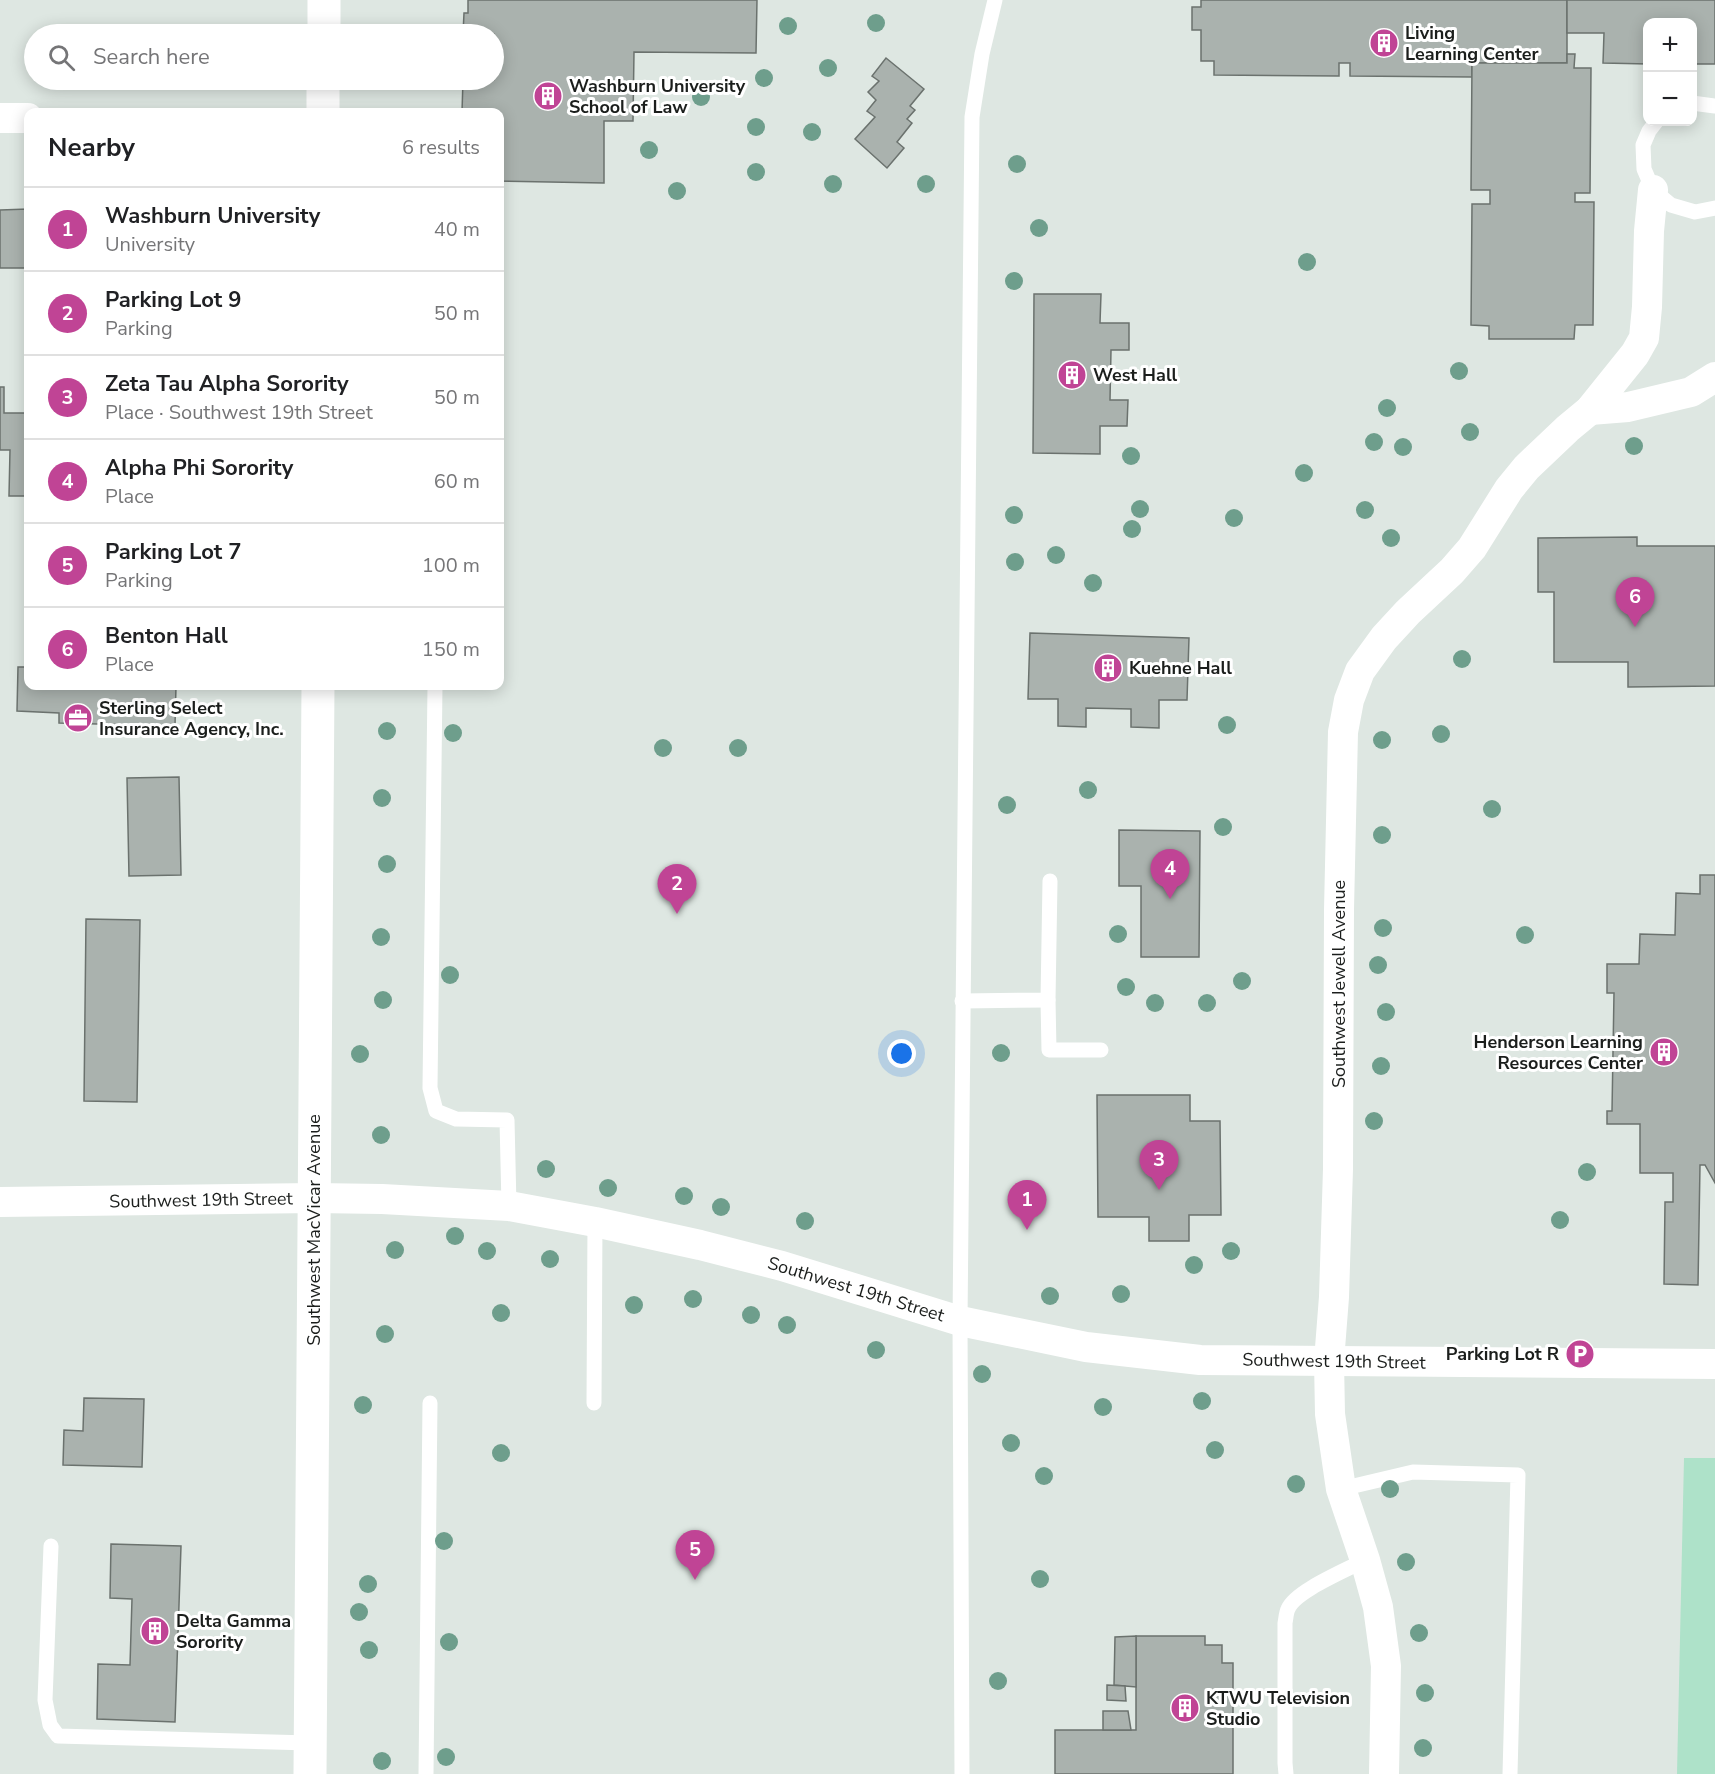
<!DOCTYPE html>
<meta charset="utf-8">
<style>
body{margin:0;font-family:"Nunito Sans",sans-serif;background:#f2f2f2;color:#202124}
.controls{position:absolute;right:18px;top:18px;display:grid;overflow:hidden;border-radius:12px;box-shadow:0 3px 15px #0003}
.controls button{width:54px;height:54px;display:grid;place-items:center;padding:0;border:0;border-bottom:2px solid #e0e0e0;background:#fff;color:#202124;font:30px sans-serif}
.you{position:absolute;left:902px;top:1054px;width:21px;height:21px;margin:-15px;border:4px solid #fff;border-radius:50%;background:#1a73e8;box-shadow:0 0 0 9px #1a73e833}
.badge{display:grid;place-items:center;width:39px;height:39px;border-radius:50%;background:#c04495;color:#fff;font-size:20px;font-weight:700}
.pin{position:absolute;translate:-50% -50px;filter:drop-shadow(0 2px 3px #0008)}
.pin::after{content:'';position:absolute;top:32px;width:21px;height:18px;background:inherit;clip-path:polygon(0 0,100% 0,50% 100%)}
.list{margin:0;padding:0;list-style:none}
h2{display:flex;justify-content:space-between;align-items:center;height:78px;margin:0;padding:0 24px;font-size:26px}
h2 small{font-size:20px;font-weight:400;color:#757577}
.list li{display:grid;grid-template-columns:39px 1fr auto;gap:18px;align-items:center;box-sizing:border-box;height:84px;padding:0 24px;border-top:2px solid #e0e0e0}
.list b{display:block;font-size:22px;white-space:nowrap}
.list p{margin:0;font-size:20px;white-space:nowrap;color:#757577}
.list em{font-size:20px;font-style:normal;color:#757577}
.icon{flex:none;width:33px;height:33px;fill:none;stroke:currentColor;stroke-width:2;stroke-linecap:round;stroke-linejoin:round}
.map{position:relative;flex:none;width:1715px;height:1774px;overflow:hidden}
.search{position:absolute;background:#fff;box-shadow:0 3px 15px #0003;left:24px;top:24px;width:480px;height:66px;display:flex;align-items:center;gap:15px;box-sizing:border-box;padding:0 21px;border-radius:33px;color:#757577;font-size:22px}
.panel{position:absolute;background:#fff;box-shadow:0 3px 15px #0003;left:24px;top:108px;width:480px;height:582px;border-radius:12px}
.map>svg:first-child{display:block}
</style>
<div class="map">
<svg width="1715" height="1774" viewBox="0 0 1715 1774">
<rect width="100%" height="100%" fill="#dee7e2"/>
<!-- green -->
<polygon fill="#aee2c9" points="1684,1458 1715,1458 1715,1774 1677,1774"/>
<!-- building -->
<g fill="#aab2ae" stroke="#6b726e" stroke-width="1.5">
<polygon points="468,0 757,0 756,53 634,52 633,121 604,121 604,183 500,181 500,112 462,112 463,80 494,80 494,34 463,34 464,13 468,13"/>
<polygon points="1201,0 1567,0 1567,63 1472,63 1472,77 1350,76 1350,63 1339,63 1339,76 1214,75 1214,61 1201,61 1201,30 1192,30 1192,7 1201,7"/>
<polygon points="1567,0 1715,0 1715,64 1692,64 1692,22 1648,22 1648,64 1603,63 1604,33 1567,33"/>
<polygon points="1567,54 1575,54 1574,68 1591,68 1590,193 1575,193 1575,202 1594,202 1593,325 1575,325 1574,339 1489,339 1489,326 1471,325 1472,204 1490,204 1490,190 1471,190 1472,63 1567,63"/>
<polygon points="886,58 924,89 910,106 915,110 907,119 912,123 897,142 904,148 887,168 855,139 875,117 867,111 876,100 868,92 879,81 872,76"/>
<polygon points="28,209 28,268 0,268 0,210"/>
<polygon points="1034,294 1101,294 1100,323 1129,323 1129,350 1111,350 1110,400 1128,400 1127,426 1100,426 1100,454 1033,453"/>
<polygon points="0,387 4,387 4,413 28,413 28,496 9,496 10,450 0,450"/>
<polygon points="1637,537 1637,546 1715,546 1715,686 1628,687 1628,662 1554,662 1554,592 1538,592 1538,538"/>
<polygon points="1030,633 1189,638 1187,700 1159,700 1159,728 1131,727 1131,709 1086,708 1086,727 1058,726 1058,699 1028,699"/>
<polygon points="18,667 28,667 28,686 176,686 175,726 59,723 59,713 17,711"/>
<polygon points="179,777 181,875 129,876 127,778"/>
<polygon points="1119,830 1200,831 1199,957 1141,957 1141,886 1119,886"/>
<polygon points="1700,875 1715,875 1715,1183 1705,1165 1700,1165 1698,1285 1664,1284 1665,1202 1673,1202 1673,1173 1640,1173 1640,1124 1607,1124 1607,1111 1612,1111 1614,993 1607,993 1607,964 1639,964 1640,934 1675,935 1676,893 1700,894"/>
<polygon points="86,919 140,920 137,1102 84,1101"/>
<polygon points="1097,1095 1190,1095 1190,1121 1220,1121 1221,1215 1189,1215 1189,1241 1149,1241 1149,1217 1098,1217"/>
<polygon points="84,1398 144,1399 142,1467 63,1465 64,1430 83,1431"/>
<polygon points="111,1544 181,1546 175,1722 97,1719 98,1664 130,1665 132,1599 110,1598"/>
<polygon points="1136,1636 1205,1636 1205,1645 1222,1645 1222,1663 1233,1663 1233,1774 1055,1774 1055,1730 1136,1730"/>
<polygon points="1136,1636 1136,1687 1114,1685 1115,1637"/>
<polygon points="1107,1685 1125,1686 1126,1701 1107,1700"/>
<polygon points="1103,1711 1128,1711 1131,1730 1103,1730"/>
</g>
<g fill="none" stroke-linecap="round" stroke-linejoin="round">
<!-- lane -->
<g stroke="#fff" stroke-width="15">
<polyline points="1692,103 1715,106"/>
<polyline points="1656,122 1649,131 1643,145 1644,169 1653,190 1671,205 1695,212 1715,208"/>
<polyline points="435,686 430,1088 436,1111 456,1119 507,1120 509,1206"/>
<polyline points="1048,1000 1049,1050 1101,1050"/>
<polyline points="962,1001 1048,1000 1050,881"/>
<polyline points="594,1403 595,1222"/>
<polyline points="1341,1489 1413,1472 1518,1475 1510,1774"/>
<polyline points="51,1546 45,1700 50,1725 58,1736 310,1743"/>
<polyline points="426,1774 430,1403"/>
<polyline points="962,1774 960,1321 972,117 982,54 995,0"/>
<path d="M1286,1774L1285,1763V1623C1286,1619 1286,1613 1288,1609C1295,1591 1347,1570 1365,1560"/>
</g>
<!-- street -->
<g stroke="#fff" stroke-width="30">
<polyline points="0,118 28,118"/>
<polyline points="1590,410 1628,407 1691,392 1715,377"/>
<polyline points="0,1202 315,1198 382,1199 509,1206 595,1222 700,1245 782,1266 960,1321 1086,1347 1200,1360 1715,1364"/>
<polyline points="1384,1774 1386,1666 1378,1607 1365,1560 1341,1489 1330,1414 1329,1361 1334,1297 1338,1169 1339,910 1343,732 1349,700 1360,671 1384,638 1408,612 1452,571 1472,548 1509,489 1527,467 1567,429 1590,410 1635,354 1644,338 1647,307 1649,231 1653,190"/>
</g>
<!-- secondary -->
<g stroke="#fff" stroke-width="33">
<polyline points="324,34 324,0"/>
<polyline points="323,112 323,80"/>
<polyline points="310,1774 318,686"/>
</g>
</g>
<!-- trees -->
<g fill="#6e9e8c">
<circle cx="876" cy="23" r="9"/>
<circle cx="788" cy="26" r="9"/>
<circle cx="828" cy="68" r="9"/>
<circle cx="764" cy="78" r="9"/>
<circle cx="701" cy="97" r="9"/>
<circle cx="756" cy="127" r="9"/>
<circle cx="812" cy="132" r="9"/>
<circle cx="649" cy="150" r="9"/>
<circle cx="1017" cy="164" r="9"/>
<circle cx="756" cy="172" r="9"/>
<circle cx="833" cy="184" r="9"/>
<circle cx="926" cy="184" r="9"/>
<circle cx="677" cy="191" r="9"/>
<circle cx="1039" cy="228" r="9"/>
<circle cx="1307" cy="262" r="9"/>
<circle cx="1014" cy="281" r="9"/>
<circle cx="1459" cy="371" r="9"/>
<circle cx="1387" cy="408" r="9"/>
<circle cx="1470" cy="432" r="9"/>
<circle cx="1374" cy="442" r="9"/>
<circle cx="1634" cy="446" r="9"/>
<circle cx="1403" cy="447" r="9"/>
<circle cx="1131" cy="456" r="9"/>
<circle cx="1304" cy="473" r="9"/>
<circle cx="1140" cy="509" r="9"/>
<circle cx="1365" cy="510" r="9"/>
<circle cx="1014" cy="515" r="9"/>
<circle cx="1234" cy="518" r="9"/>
<circle cx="1132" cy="529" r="9"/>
<circle cx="1391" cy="538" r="9"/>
<circle cx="1056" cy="555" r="9"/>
<circle cx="1015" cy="562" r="9"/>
<circle cx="1093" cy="583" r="9"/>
<circle cx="1462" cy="659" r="9"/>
<circle cx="1227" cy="725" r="9"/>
<circle cx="387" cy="731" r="9"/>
<circle cx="453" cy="733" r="9"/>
<circle cx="1441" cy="734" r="9"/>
<circle cx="1382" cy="740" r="9"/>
<circle cx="663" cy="748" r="9"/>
<circle cx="738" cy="748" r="9"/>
<circle cx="1088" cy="790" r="9"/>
<circle cx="382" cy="798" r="9"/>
<circle cx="1007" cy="805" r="9"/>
<circle cx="1492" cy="809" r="9"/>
<circle cx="1223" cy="827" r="9"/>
<circle cx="1382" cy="835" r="9"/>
<circle cx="387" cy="864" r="9"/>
<circle cx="1383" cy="928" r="9"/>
<circle cx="1118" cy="934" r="9"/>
<circle cx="1525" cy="935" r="9"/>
<circle cx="381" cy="937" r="9"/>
<circle cx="1378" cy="965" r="9"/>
<circle cx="450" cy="975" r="9"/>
<circle cx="1242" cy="981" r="9"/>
<circle cx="1126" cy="987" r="9"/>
<circle cx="383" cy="1000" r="9"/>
<circle cx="1155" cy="1003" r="9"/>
<circle cx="1207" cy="1003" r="9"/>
<circle cx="1386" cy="1012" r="9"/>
<circle cx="1001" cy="1053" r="9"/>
<circle cx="360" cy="1054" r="9"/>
<circle cx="1381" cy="1066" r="9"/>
<circle cx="1374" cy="1121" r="9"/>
<circle cx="381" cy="1135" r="9"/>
<circle cx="546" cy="1169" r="9"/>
<circle cx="1587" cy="1172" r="9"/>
<circle cx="608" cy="1188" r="9"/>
<circle cx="684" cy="1196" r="9"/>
<circle cx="721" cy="1207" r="9"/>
<circle cx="1560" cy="1220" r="9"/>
<circle cx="805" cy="1221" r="9"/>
<circle cx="455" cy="1236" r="9"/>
<circle cx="395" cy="1250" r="9"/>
<circle cx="487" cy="1251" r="9"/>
<circle cx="1231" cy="1251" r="9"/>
<circle cx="550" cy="1259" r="9"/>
<circle cx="1194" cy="1265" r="9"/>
<circle cx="1121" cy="1294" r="9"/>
<circle cx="1050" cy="1296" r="9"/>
<circle cx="693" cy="1299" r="9"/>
<circle cx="634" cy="1305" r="9"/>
<circle cx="501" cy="1313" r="9"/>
<circle cx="751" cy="1315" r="9"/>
<circle cx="787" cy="1325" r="9"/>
<circle cx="385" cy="1334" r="9"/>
<circle cx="876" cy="1350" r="9"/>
<circle cx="982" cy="1374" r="9"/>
<circle cx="1202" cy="1401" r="9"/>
<circle cx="363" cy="1405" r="9"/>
<circle cx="1103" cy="1407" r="9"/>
<circle cx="1011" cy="1443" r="9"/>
<circle cx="1215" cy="1450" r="9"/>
<circle cx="501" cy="1453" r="9"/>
<circle cx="1044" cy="1476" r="9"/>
<circle cx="1296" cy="1484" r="9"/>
<circle cx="1390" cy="1489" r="9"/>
<circle cx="444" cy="1541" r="9"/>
<circle cx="1406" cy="1562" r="9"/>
<circle cx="1040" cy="1579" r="9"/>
<circle cx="368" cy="1584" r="9"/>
<circle cx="359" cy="1612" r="9"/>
<circle cx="1419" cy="1633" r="9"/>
<circle cx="449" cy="1642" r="9"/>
<circle cx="369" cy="1650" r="9"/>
<circle cx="998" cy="1681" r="9"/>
<circle cx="1425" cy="1693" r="9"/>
<circle cx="1423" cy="1748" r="9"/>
<circle cx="446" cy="1757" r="9"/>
<circle cx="382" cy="1761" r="9"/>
</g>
<!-- icons -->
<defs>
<g id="building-disc" transform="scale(1.5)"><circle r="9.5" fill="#c04495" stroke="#fff"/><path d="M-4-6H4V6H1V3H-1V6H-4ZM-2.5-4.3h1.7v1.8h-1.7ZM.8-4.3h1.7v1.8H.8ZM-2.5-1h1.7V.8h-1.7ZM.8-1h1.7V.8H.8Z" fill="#fff"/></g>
<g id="office-disc" transform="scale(1.5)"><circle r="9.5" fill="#c04495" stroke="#fff"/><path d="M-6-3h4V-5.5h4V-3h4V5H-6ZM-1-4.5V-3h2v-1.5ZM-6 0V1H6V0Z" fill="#fff"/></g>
<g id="parking-disc" transform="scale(1.5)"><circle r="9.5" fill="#c04495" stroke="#fff"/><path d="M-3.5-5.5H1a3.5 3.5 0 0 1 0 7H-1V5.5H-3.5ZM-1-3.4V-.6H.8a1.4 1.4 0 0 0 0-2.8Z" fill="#fff"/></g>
</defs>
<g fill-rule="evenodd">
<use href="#building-disc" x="1384" y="43"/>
<use href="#building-disc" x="548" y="96"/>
<use href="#building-disc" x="1072" y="375"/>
<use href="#building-disc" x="1108" y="668"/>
<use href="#office-disc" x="78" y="718"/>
<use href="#building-disc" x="1664" y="1052"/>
<use href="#parking-disc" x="1580" y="1354"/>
<use href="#building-disc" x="155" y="1631"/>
<use href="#building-disc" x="1185" y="1708"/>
</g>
<g text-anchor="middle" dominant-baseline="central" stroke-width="6" stroke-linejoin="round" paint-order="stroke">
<!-- poi labels -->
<g font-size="18" font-weight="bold" fill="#1b1e1c" stroke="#fff" text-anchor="start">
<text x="1405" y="33">Living<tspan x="1405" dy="21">Learning Center</tspan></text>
<text x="569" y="86">Washburn University<tspan x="569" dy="21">School of Law</tspan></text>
<text x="1093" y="375">West Hall</text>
<text x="1129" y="668">Kuehne Hall</text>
<text x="99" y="708">Sterling Select<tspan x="99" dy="21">Insurance Agency, Inc.</tspan></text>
<text x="1643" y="1042" text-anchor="end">Henderson Learning<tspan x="1643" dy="21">Resources Center</tspan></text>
<text x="1559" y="1354" text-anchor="end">Parking Lot R</text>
<text x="176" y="1621">Delta Gamma<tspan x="176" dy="21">Sorority</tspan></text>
<text x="1206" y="1698">KTWU Television<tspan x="1206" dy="21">Studio</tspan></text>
</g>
<!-- street labels -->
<g font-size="18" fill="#1b1e1c" stroke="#fff">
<text transform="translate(1339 984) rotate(-90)">Southwest Jewell Avenue</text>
<text transform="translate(201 1200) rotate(-1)">Southwest 19th Street</text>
<text transform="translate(314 1230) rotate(-90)">Southwest MacVicar Avenue</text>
<text transform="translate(856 1289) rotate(17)">Southwest 19th Street</text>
<text transform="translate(1334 1361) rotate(1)">Southwest 19th Street</text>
</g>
</g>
</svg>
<div class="controls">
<button>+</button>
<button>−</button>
</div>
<div class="you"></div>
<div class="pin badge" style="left:1027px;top:1230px">1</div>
<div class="pin badge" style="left:677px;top:914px">2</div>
<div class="pin badge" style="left:1159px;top:1190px">3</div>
<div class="pin badge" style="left:1170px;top:899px">4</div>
<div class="pin badge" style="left:695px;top:1580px">5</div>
<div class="pin badge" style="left:1635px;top:627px">6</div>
<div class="search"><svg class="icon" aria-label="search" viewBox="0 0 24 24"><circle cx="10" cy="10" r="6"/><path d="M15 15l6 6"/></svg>Search here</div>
<section class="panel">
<h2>Nearby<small>6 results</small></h2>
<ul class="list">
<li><span class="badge">1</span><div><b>Washburn University</b><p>University</p></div><em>40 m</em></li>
<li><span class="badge">2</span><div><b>Parking Lot 9</b><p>Parking</p></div><em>50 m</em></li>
<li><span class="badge">3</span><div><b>Zeta Tau Alpha Sorority</b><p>Place · Southwest 19th Street</p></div><em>50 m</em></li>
<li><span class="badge">4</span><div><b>Alpha Phi Sorority</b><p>Place</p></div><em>60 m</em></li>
<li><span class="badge">5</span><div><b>Parking Lot 7</b><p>Parking</p></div><em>100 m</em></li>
<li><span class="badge">6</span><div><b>Benton Hall</b><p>Place</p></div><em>150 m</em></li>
</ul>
</section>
</div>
